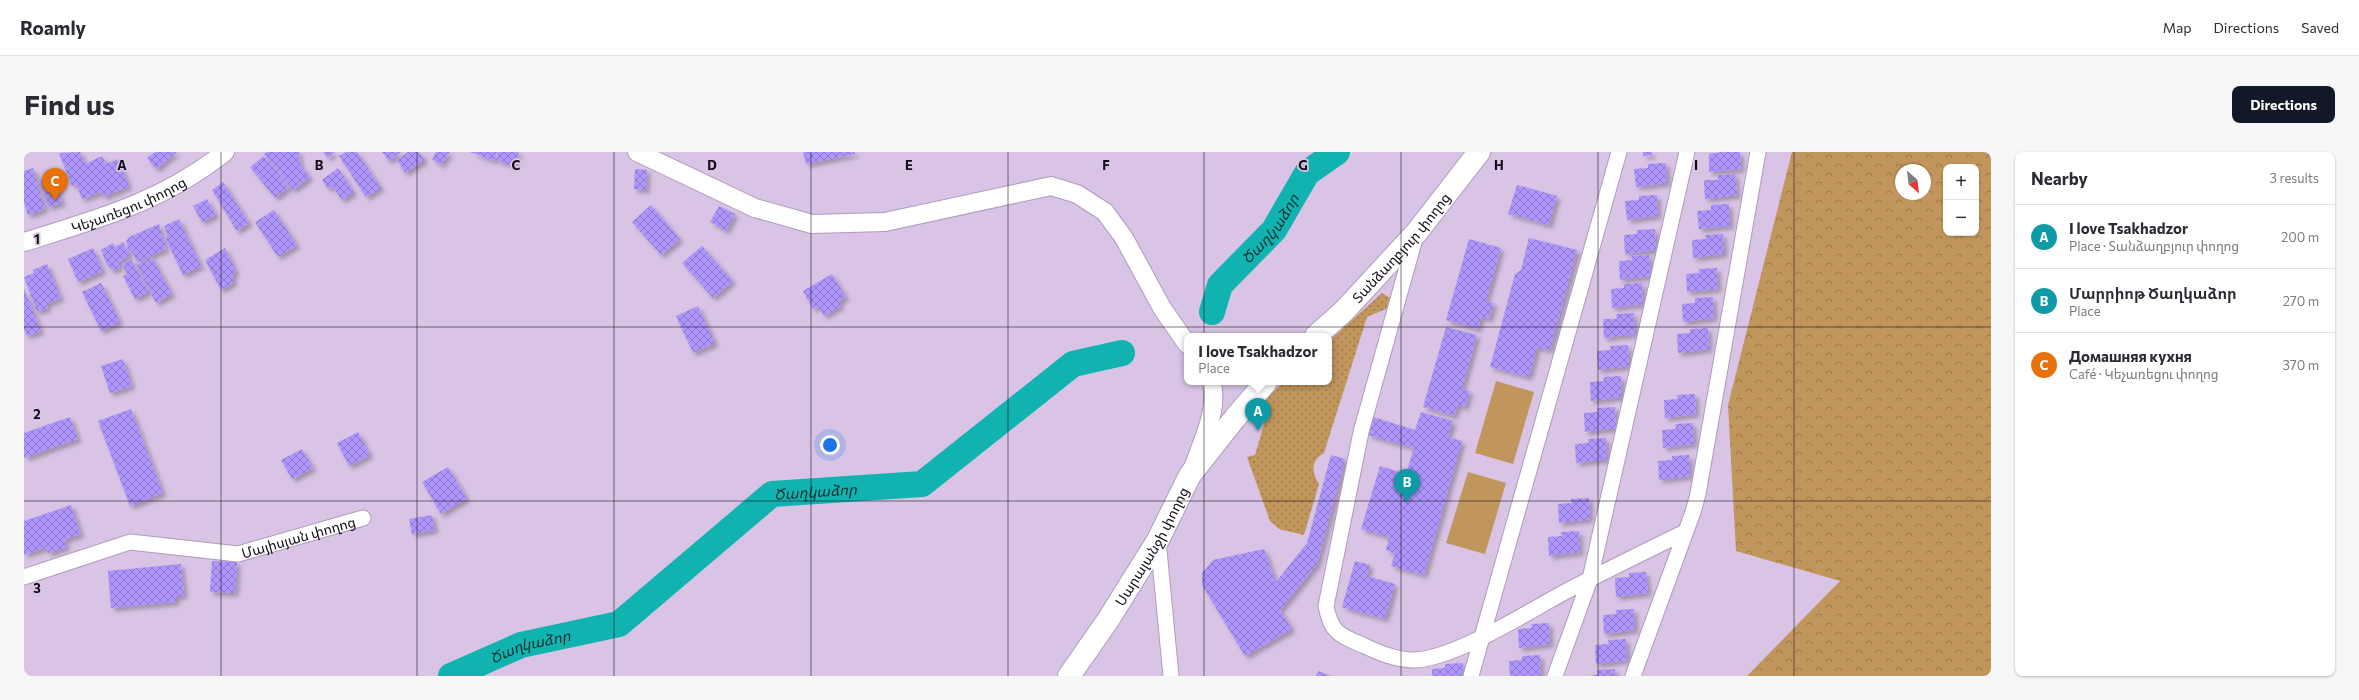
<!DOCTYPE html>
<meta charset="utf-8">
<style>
body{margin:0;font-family:Commissioner,"Noto Sans Armenian",sans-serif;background:#f7f7f7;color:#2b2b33}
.controls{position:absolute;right:12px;top:12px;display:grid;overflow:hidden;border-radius:8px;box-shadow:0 1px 3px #0004}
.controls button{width:36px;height:36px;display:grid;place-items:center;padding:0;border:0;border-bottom:1px solid #e1e1e2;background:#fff;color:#2b2b33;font:20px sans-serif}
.compass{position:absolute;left:1871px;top:12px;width:36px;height:36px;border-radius:50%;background:#fff;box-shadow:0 1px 3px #0004;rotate:152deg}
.you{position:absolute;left:806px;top:293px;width:14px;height:14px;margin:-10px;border:3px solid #fff;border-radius:50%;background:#1a73e8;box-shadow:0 0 0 6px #1a73e833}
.badge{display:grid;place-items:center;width:26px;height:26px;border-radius:50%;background:#111827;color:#fff;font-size:13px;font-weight:700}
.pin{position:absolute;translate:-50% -33px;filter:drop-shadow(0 1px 2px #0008)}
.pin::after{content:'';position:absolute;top:21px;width:14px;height:12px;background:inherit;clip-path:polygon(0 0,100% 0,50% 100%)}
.popup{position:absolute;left:1160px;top:181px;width:148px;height:52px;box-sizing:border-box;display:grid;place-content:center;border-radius:8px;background:#fff;filter:drop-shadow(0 1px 3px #0005);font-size:13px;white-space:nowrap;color:#7c7c81}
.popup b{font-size:15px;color:#2b2b33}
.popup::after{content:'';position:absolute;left:50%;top:100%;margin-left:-8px;border:8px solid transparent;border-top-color:#fff}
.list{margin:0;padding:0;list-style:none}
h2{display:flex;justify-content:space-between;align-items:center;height:52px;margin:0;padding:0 16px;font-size:17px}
h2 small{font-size:13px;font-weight:400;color:#7c7c81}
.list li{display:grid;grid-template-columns:26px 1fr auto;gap:12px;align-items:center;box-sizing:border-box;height:64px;padding:0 16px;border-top:1px solid #e1e1e2}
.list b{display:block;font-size:15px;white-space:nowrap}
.list p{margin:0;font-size:13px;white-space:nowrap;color:#7c7c81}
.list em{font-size:13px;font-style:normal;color:#7c7c81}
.map{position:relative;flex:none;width:1967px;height:524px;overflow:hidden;border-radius:8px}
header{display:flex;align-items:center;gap:24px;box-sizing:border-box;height:56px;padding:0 20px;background:#fff;border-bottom:1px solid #e1e1e2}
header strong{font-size:19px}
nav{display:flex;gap:22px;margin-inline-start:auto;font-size:14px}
.intro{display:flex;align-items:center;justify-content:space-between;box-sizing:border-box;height:96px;padding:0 24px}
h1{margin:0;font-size:28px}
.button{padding:10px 18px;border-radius:8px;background:#111827;color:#fff;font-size:14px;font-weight:700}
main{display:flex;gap:24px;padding:0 24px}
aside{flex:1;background:#fff;border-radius:8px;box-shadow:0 1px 3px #0004}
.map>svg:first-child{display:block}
</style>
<header>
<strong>Roamly</strong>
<nav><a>Map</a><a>Directions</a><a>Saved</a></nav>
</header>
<div class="intro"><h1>Find us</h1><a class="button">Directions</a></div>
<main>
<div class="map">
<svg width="1967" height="524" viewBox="0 0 1967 524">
<defs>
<pattern id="grass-dots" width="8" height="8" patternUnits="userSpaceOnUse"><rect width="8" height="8" fill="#c1965c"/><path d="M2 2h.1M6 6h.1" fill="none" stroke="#9b794b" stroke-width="1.8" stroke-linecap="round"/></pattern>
<pattern id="forest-crowns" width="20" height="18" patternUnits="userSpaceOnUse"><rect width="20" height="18" fill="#c1965c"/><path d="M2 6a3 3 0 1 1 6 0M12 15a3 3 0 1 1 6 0" fill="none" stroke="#9b794b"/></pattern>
<pattern id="building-cross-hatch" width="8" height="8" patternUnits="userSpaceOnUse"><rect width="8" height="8" fill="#ae96fd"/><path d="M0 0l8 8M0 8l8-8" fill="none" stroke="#8c79cc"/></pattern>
<filter id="shadow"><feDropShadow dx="3.5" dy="3.5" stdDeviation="2" flood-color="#0004"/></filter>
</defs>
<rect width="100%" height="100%" fill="#d9c4e5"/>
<!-- grass -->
<path fill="url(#grass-dots)" d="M1358,141L1366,146L1362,157L1343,165L1300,301C1287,308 1287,320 1295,332L1280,383L1255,377L1246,369L1223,305L1231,303L1241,269L1232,255L1260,230H1305V189Z"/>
<!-- forest -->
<path fill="url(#forest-crowns)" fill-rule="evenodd" d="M1768,0H1967V524H1723L1816,429L1712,399L1704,253ZM1922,15H1952V81H1922ZM1877,18H1901V42H1877Z"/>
<!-- green -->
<g fill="#c1965c">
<polygon points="1472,229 1510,240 1489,312 1451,301"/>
<polygon points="1444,320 1482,331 1461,402 1422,391"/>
</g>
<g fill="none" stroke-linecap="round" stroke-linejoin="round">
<!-- river -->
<g stroke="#11b3b1" stroke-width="26">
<path id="s1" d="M1188,160L1196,133L1250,78L1283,21L1313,0"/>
<path id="s2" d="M427,524L497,493L595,472L748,342L898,332L1049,212L1098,201"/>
</g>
</g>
<!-- building -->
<g fill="url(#building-cross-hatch)" filter="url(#shadow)">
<polygon points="56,0 61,12 78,4 82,12 94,7 105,34 79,45 77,40 58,47 52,32 48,34 35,1"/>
<polygon points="131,0 153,0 132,17 123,6"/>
<polygon points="243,0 275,0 276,2 274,5 277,9 275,11 286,25 269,38 240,2"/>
<polygon points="299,0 311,0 304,6"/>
<polygon points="322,0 333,0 357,36 342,45 315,4"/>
<polygon points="358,0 377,0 365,9"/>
<polygon points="384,0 395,0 401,8 381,21 373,8"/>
<polygon points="412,0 426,0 417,13 408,7"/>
<polygon points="446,0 473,0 470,9"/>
<polygon points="474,0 495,0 490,14 472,8"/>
<polygon points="779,0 831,0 831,2 782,12"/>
<polygon points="1619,0 1628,0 1628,3 1619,4"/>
<polygon points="1698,0 1716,0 1717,17 1685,20 1685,2"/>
<polygon points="240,4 265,35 251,46 226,15"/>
<polygon points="1642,11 1643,31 1612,35 1610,17 1624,16 1624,12"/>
<polygon points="9,16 21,57 4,63 0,51 0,19"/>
<polygon points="314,16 330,40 318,48 308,34 304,37 298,28"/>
<polygon points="611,17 623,18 622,38 610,37"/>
<polygon points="1711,22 1713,43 1681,47 1680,28 1694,28 1694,23"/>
<polygon points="30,24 38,51 24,55 16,28"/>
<polygon points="199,30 225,71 213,79 188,38"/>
<polygon points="1493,33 1533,44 1525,73 1484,62"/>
<polygon points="1633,43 1634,64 1603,68 1601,49 1615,48 1615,44"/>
<polygon points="183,47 192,63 178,70 169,54"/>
<polygon points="1705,52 1706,74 1675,77 1673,59 1687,58 1687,53"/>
<polygon points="627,53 656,87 637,103 608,70"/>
<polygon points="695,54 711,62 702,79 686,70"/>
<polygon points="250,58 273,93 254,105 231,70"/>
<polygon points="155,67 177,114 159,123 142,87 143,82 140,74"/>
<polygon points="135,72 142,97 113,110 107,97 105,98 102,90 105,85"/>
<polygon points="1631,77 1632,98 1601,102 1600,83 1613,82 1613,78"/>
<polygon points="1699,82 1700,102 1669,106 1668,88 1682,87 1681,83"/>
<polygon points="1505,86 1553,98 1526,198 1513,195 1505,225 1466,215 1491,122 1497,118"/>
<polygon points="1445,87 1477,96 1462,149 1470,151 1465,167 1457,165 1454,177 1422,168"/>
<polygon points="99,90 106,103 94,111 96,116 88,118 83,113 77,98 89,91 91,95"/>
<polygon points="678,94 709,129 689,146 658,111"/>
<polygon points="69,96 79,119 54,130 44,107"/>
<polygon points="201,96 212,119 208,125 210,130 197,138 181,108"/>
<polygon points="1625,103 1627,124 1596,128 1595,109 1608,108 1608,104"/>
<polygon points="128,105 148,142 132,151 113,113"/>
<polygon points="107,107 125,140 111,147 99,124 103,122 98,112"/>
<polygon points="23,112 37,146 22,152 24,156 13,160 0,125 10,121 9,118"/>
<polygon points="1693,116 1694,137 1663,140 1662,122 1675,121 1675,117"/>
<polygon points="808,122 822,145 815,149 817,154 800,164 794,154 789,157 779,139"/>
<polygon points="77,131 96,170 77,179 58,140"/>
<polygon points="1618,131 1619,152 1588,156 1587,137 1600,136 1600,132"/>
<polygon points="0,136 17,179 3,184 0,178"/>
<polygon points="1689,145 1690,166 1659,170 1658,152 1671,151 1671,146"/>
<polygon points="674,154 691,191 669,201 652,164"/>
<polygon points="1610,161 1611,182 1580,186 1579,167 1593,167 1592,162"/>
<polygon points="1422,175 1453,183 1438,237 1446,239 1441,255 1434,253 1430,264 1399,255"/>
<polygon points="1684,176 1685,197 1654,201 1653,182 1666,181 1666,177"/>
<polygon points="1604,193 1605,214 1574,218 1573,199 1587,198 1586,194"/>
<polygon points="99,207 108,234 86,241 77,214"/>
<polygon points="1597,224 1598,245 1567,249 1566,230 1580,229 1579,225"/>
<polygon points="1671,242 1672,262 1641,266 1640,248 1654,247 1653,243"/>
<polygon points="1591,255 1592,276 1561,280 1560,261 1574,260 1573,256"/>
<polygon points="107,257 139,341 106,354 74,269"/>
<polygon points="1397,260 1429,269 1424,285 1438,289 1400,423 1367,414 1371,401 1362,398 1365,385 1337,377 1356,314 1382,322 1390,296 1344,283 1349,265 1391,278"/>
<polygon points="46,265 54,287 0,306 0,281"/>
<polygon points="1669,271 1670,292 1639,296 1638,278 1652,277 1651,272"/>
<polygon points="334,280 346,303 325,314 313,291"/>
<polygon points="1582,286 1583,307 1552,311 1551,292 1565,291 1564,287"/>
<polygon points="278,297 289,316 268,327 257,308"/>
<polygon points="1307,303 1321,307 1293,412 1256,458 1268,477 1221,504 1178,433 1178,421 1189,408 1240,397 1252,430 1283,391"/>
<polygon points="1665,303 1666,324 1635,328 1634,309 1648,308 1648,304"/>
<polygon points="424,315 443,346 417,362 398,330"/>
<polygon points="1565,346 1566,367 1535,371 1534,352 1548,351 1547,347"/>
<polygon points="47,353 57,382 40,388 43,395 24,401 22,395 0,403 0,369"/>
<polygon points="408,363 411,378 388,382 385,367"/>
<polygon points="1555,379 1556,400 1525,404 1524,385 1538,384 1537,380"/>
<polygon points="188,409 213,410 211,441 186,440"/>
<polygon points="1331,409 1346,413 1343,424 1371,432 1361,467 1318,455"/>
<polygon points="157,412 160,444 152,444 152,450 87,456 84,419"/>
<polygon points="1622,420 1624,441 1592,445 1591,426 1605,425 1605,421"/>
<polygon points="1610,457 1611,478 1580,482 1579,463 1592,462 1592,458"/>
<polygon points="1525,471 1526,492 1495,496 1494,477 1508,476 1507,472"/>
<polygon points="1602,487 1603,508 1572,512 1571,493 1585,492 1584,488"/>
<polygon points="1516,503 1517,524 1486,524 1485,509 1498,508 1498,504"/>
<polygon points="1439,511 1439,524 1408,524 1408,517 1421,516 1421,512"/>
<polygon points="1591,517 1591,524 1567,524 1574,522 1573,518"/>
<polygon points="1294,519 1307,524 1292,524"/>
</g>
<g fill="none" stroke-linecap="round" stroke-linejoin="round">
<!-- minor casing -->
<g stroke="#af9bbb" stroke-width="17">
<g id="minor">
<path d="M1392,83L1337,280L1302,454C1307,479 1313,482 1336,492C1354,500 1370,508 1390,508C1430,507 1502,461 1539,441C1579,420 1620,400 1661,380"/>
<polyline points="1134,388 1147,524"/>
<path id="s3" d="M0,425L106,390L214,402L339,366"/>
<polyline points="1447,524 1595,0"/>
<polyline points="1531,524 1566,427 1663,0"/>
<polyline points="1609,524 1669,360 1674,342 1734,0"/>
</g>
</g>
<!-- tertiary casing -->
<g stroke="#af9bbb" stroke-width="20">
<g id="tertiary">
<polyline points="613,0 731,56 788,72 861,70 1027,34 1053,42 1081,60 1100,86 1138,156 1163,192"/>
<path id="s4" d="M0,90C74,67 138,50 201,0"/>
<path d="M1170,314C1178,289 1196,255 1187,230"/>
</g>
</g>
<!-- primary casing -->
<g stroke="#af9bbb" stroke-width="24">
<g id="primary">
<path id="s5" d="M1292,184L1320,159L1393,80L1455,0"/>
<path id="s6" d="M1045,524L1084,468L1134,388L1166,323L1211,266L1242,230"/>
</g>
</g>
<!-- minor -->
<use href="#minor" stroke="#fff" stroke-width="15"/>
<!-- tertiary -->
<use href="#tertiary" stroke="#fff" stroke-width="18"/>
<!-- primary -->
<use href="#primary" stroke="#fff" stroke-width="22"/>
</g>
<!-- grid -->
<path fill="none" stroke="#120b16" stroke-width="1" stroke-opacity="0.55" d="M197,0V524M393,0V524M590,0V524M787,0V524M984,0V524M1180,0V524M1377,0V524M1574,0V524M1770,0V524M0,175H1967M0,349H1967"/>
<g text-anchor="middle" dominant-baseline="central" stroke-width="3.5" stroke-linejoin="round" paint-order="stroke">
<!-- street labels -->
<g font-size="14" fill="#120b16" stroke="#d9c4e5">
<text stroke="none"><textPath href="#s4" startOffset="111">Կեչառեցու փողոց</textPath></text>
<text stroke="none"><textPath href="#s5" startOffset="123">Տանձաղբյուր փողոց</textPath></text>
<text stroke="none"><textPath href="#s3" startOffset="283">Մայիսյան փողոց</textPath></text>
<text stroke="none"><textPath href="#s6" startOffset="154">Սարալանջի փողոց</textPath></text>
</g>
<!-- water labels -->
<g font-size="15" font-style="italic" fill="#143130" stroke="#d9c4e5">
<text stroke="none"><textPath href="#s1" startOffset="104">Ծաղկաձոր</textPath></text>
<text stroke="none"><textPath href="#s2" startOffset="421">Ծաղկաձոր</textPath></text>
<text stroke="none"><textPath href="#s2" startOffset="85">Ծաղկաձոր</textPath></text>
</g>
</g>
<g font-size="13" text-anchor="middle" font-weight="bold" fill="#120b16" stroke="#d9c4e5" stroke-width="3.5" stroke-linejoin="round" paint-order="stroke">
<text x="98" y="18">A</text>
<text x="295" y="18">B</text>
<text x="492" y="18">C</text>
<text x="688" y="18">D</text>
<text x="885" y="18">E</text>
<text x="1082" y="18">F</text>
<text x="1279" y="18">G</text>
<text x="1475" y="18">H</text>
<text x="1672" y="18">I</text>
<text x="13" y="92">1</text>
<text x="13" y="267">2</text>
<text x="13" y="441">3</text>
</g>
</svg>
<div class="controls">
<button>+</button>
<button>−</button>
</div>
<svg class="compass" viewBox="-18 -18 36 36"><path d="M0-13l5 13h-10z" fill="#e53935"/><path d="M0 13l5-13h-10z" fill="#7c7c81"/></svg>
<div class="you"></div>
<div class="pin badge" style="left:1234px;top:279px;background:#0f9aa8">A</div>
<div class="popup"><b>I love Tsakhadzor</b>Place</div>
<div class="pin badge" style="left:1383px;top:350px;background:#0f9aa8">B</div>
<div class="pin badge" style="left:31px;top:49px;background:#e8710a">C</div>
</div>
<aside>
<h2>Nearby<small>3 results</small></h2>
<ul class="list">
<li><span class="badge" style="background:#0f9aa8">A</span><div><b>I love Tsakhadzor</b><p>Place · Տանձաղբյուր փողոց</p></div><em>200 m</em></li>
<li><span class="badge" style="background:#0f9aa8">B</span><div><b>Մարրիոթ Ծաղկաձոր</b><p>Place</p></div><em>270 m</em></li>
<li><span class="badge" style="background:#e8710a">C</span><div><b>Домашняя кухня</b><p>Café · Կեչառեցու փողոց</p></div><em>370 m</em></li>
</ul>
</aside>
</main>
